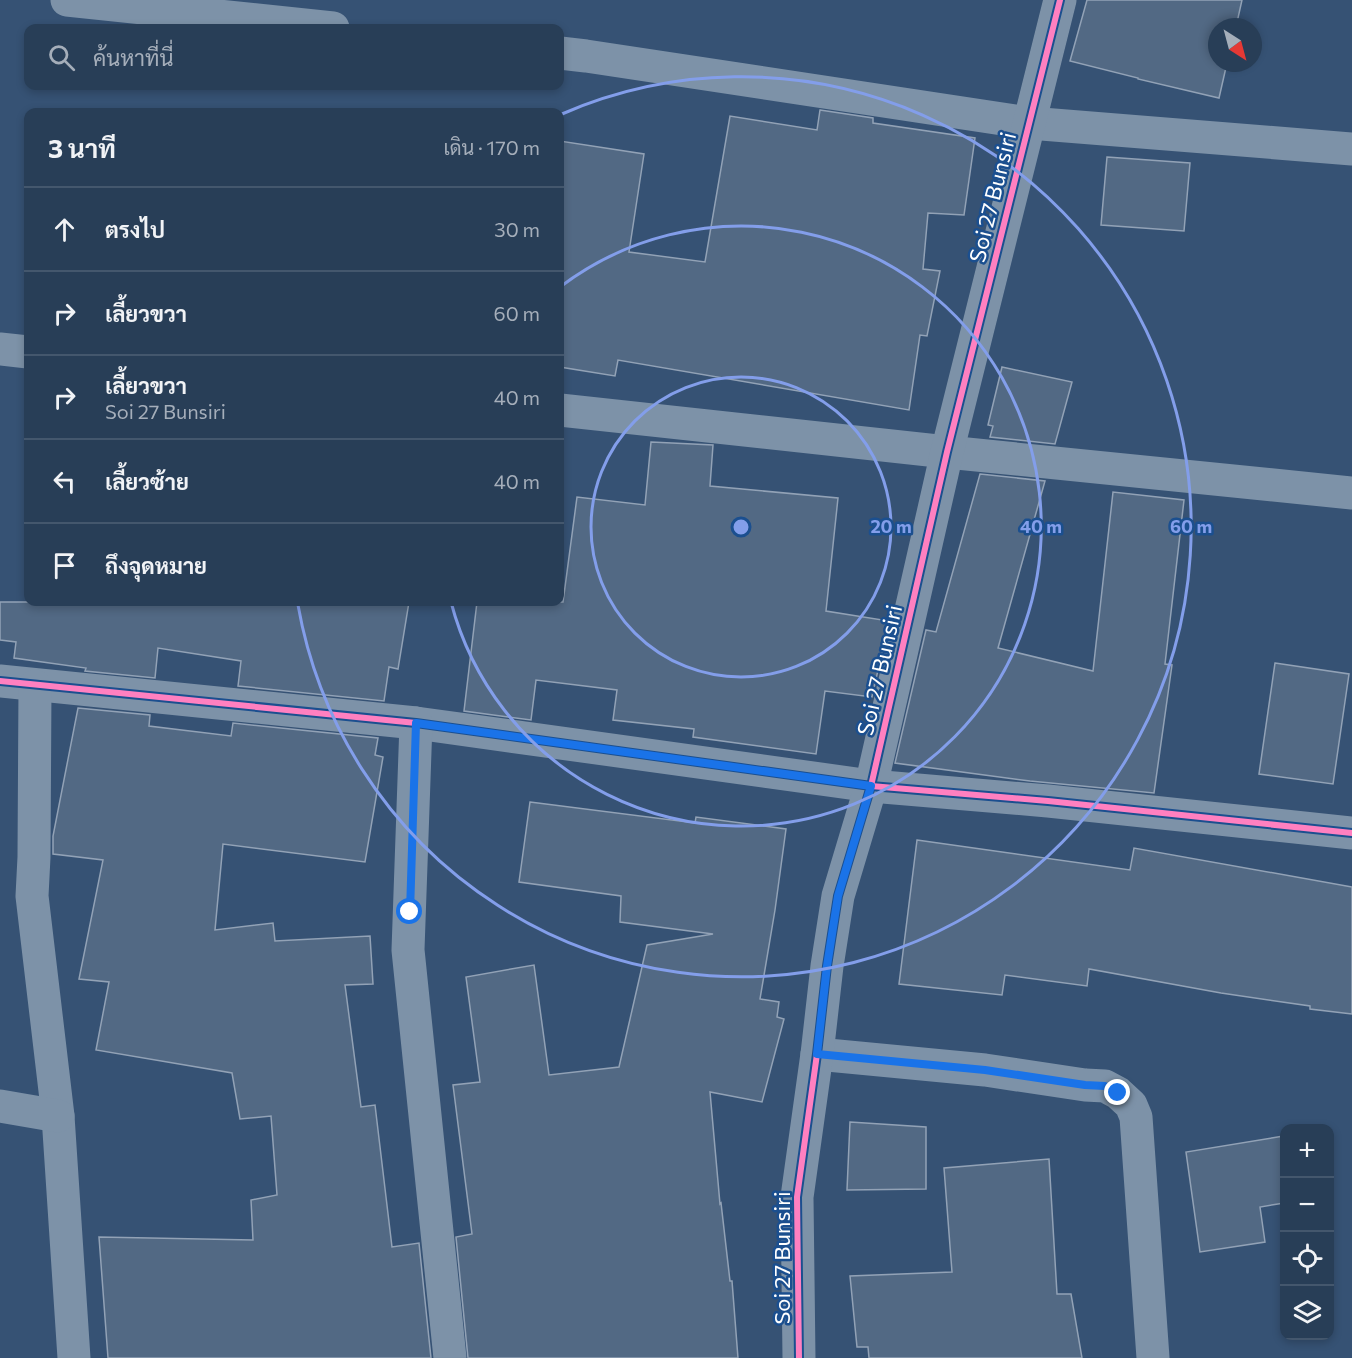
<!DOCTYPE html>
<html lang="th">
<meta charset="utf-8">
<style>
body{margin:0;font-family:Commissioner,Sarabun,sans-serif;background:#30455d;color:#f1f3f6}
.controls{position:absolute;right:18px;bottom:18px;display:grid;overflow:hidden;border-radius:12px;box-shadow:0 3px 9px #0003}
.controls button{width:54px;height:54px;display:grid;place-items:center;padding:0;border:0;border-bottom:2px solid #44576d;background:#283e57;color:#f1f3f6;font:30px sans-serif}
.compass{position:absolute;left:1208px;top:18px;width:54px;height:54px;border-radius:50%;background:#283e57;box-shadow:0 3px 9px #0003;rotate:144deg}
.stop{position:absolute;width:18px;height:18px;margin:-14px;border:4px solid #1a73e8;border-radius:50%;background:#fff}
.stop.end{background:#1a73e8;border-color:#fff;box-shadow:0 2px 6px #0008}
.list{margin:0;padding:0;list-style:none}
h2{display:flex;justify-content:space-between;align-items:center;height:78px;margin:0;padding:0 24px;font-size:26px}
h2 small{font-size:20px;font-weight:400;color:#a5aeba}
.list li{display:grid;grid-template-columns:39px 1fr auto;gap:18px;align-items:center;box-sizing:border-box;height:84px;padding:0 24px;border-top:2px solid #44576d}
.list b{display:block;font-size:22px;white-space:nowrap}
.list p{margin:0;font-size:20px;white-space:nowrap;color:#a5aeba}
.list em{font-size:20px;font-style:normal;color:#a5aeba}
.icon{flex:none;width:33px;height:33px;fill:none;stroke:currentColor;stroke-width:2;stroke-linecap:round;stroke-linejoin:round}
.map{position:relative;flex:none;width:1352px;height:1358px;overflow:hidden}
.search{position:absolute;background:#283e57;box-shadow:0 3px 9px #0003;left:24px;top:24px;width:540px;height:66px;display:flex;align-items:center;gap:15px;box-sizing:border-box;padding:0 21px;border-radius:12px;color:#a5aeba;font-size:22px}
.panel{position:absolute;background:#283e57;box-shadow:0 3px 9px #0003;left:24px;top:108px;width:540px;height:498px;border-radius:12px}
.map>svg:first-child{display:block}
</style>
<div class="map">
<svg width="1352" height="1358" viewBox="0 0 1352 1358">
<rect width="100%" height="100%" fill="#365274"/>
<!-- building -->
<g fill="#526984" stroke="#92a2b6" stroke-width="1.5">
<polygon points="1087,0 1242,0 1236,27 1217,27 1217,63 1227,63 1219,98 1138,79 1138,78 1070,61"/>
<polygon points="820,110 873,118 873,123 975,138 964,215 928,213 923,269 940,271 927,336 920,335 909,410 618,360 615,376 560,367 560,141 644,154 629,252 705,262 730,116 817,130"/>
<polygon points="1107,157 1190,163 1184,231 1101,225"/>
<polygon points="1002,367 1072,382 1055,444 990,437 993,426 988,425"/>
<polygon points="651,442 713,445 710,486 838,498 826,611 889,621 872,697 825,691 816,754 693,737 694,729 613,720 617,690 536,680 531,720 464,711 477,602 563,602 577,497 645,505"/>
<polygon points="980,474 1045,481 998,648 1093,671 1113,492 1184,500 1165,664 1172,665 1154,793 1030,781 895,763 926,630 936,632"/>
<polygon points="0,602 409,602 398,669 389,667 384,701 238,686 241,661 158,648 155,678 85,671 86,668 14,658 16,642 0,640"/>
<polygon points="1275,663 1349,674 1333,784 1259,774"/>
<polygon points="78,708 150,715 149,726 231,736 233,723 378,738 375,755 383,757 365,862 223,844 215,930 273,923 275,941 370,936 373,984 345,985 361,1107 375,1105 392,1247 419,1243 431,1358 108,1358 99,1237 253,1240 251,1200 277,1195 271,1116 240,1119 232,1073 96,1050 109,982 79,979 103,860 53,854 53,836"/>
<polygon points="530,802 695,823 696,817 786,829 775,910 760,999 779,1002 777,1017 784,1019 762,1102 710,1092 720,1204 721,1203 730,1281 732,1281 738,1358 468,1358 456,1237 472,1234 453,1085 480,1082 466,977 534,965 549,1075 619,1067 647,945 713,934 620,922 621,896 519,882"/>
<polygon points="917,840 1130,870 1134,848 1352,887 1352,1014 1310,1009 1310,1006 1221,993 1089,969 1087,986 1005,975 1002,995 899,984"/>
<polygon points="850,1122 926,1127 926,1189 847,1190"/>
<polygon points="1284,1136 1284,1203 1260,1207 1265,1242 1200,1252 1186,1152"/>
<polygon points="1049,1159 1057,1294 1071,1294 1082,1358 869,1358 868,1347 857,1347 850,1276 952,1272 944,1168"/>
</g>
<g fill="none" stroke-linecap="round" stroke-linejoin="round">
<!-- minor -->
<g stroke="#7d92a8" stroke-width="33">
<polyline points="67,0 333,28"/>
<polyline points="560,53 586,56 1029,123 1352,149"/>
<polyline points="0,349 28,352"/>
<polyline points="560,410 947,452 1352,493"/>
<polyline points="0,681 416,723 871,786 1048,801 1352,833"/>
<polyline points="35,686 34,857 32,896 58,1116 74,1358"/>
<polyline points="416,723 408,950 450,1358"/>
<polyline points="817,1054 985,1070 1085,1085 1105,1086 1118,1093 1131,1105 1136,1117 1153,1358"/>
<polyline points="0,1106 58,1116"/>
<polyline points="799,1358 797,1197 817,1054 827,966 838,896 871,786 947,452 1060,0"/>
</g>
<!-- cycleway casing -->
<g stroke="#1b4f8f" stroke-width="10">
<g id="cycleway">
<polyline points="0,681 416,723 871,786 1048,801 1352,833"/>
<polyline points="799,1358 797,1197 817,1054 827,966 838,896 871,786 947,452 1060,0"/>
</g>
</g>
<!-- cycleway -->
<use href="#cycleway" stroke="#ff80c0" stroke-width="6"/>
</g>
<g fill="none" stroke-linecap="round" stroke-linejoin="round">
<!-- route -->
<polyline stroke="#1a73e8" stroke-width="8" points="410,912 416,723 871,786 838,896 827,966 817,1054 985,1070 1085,1085 1105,1086 1118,1093"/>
</g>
<!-- distance rings -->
<g fill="none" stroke="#839eea" stroke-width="3">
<circle cx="741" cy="527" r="150"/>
<path d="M560 287A300 300 0 1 1 451 602"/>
<path d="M562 114A450 450 0 1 1 298 605"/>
</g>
<g text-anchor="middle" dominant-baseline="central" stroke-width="5" stroke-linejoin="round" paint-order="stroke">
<!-- street labels -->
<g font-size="22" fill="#fff" stroke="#1b4f8f">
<text transform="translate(992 197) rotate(-76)">Soi 27 Bunsiri</text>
<text transform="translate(879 670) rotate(-77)">Soi 27 Bunsiri</text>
<text transform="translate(781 1258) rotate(-90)">Soi 27 Bunsiri</text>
</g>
</g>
<circle cx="741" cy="527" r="9" fill="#839eea" stroke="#1b4f8f" stroke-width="3"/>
<g font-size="18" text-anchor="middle" font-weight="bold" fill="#839eea" stroke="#1b4f8f" stroke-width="5" stroke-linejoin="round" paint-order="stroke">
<text x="891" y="533">20 m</text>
<text x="1041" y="533">40 m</text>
<text x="1191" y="533">60 m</text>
</g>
</svg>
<div class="controls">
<button>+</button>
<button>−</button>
<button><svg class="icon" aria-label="locate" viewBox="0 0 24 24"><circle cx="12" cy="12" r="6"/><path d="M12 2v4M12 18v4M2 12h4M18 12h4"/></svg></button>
<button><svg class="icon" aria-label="layers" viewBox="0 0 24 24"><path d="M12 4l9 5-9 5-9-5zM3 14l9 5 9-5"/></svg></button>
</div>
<svg class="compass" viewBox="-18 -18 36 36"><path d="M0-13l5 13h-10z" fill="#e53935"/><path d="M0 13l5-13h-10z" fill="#a5aeba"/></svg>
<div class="stop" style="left:410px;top:912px"></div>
<div class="stop end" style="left:1118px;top:1093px"></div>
<div class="search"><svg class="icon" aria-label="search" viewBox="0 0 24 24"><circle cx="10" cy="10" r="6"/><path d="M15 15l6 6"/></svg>ค้นหาที่นี่</div>
<section class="panel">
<h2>3 นาที<small>เดิน · 170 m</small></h2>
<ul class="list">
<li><svg class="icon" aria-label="ahead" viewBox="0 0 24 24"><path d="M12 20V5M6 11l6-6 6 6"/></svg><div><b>ตรงไป</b></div><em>30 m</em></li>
<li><svg class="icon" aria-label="right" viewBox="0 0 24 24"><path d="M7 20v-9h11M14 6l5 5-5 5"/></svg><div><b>เลี้ยวขวา</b></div><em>60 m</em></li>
<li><svg class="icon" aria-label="right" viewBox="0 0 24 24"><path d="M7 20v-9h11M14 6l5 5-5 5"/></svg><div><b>เลี้ยวขวา</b><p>Soi 27 Bunsiri</p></div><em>40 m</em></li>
<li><svg class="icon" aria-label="left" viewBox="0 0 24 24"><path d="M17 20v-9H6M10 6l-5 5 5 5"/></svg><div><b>เลี้ยวซ้าย</b></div><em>40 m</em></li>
<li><svg class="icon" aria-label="arrive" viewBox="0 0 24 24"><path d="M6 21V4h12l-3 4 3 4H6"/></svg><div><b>ถึงจุดหมาย</b></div></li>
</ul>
</section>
</div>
